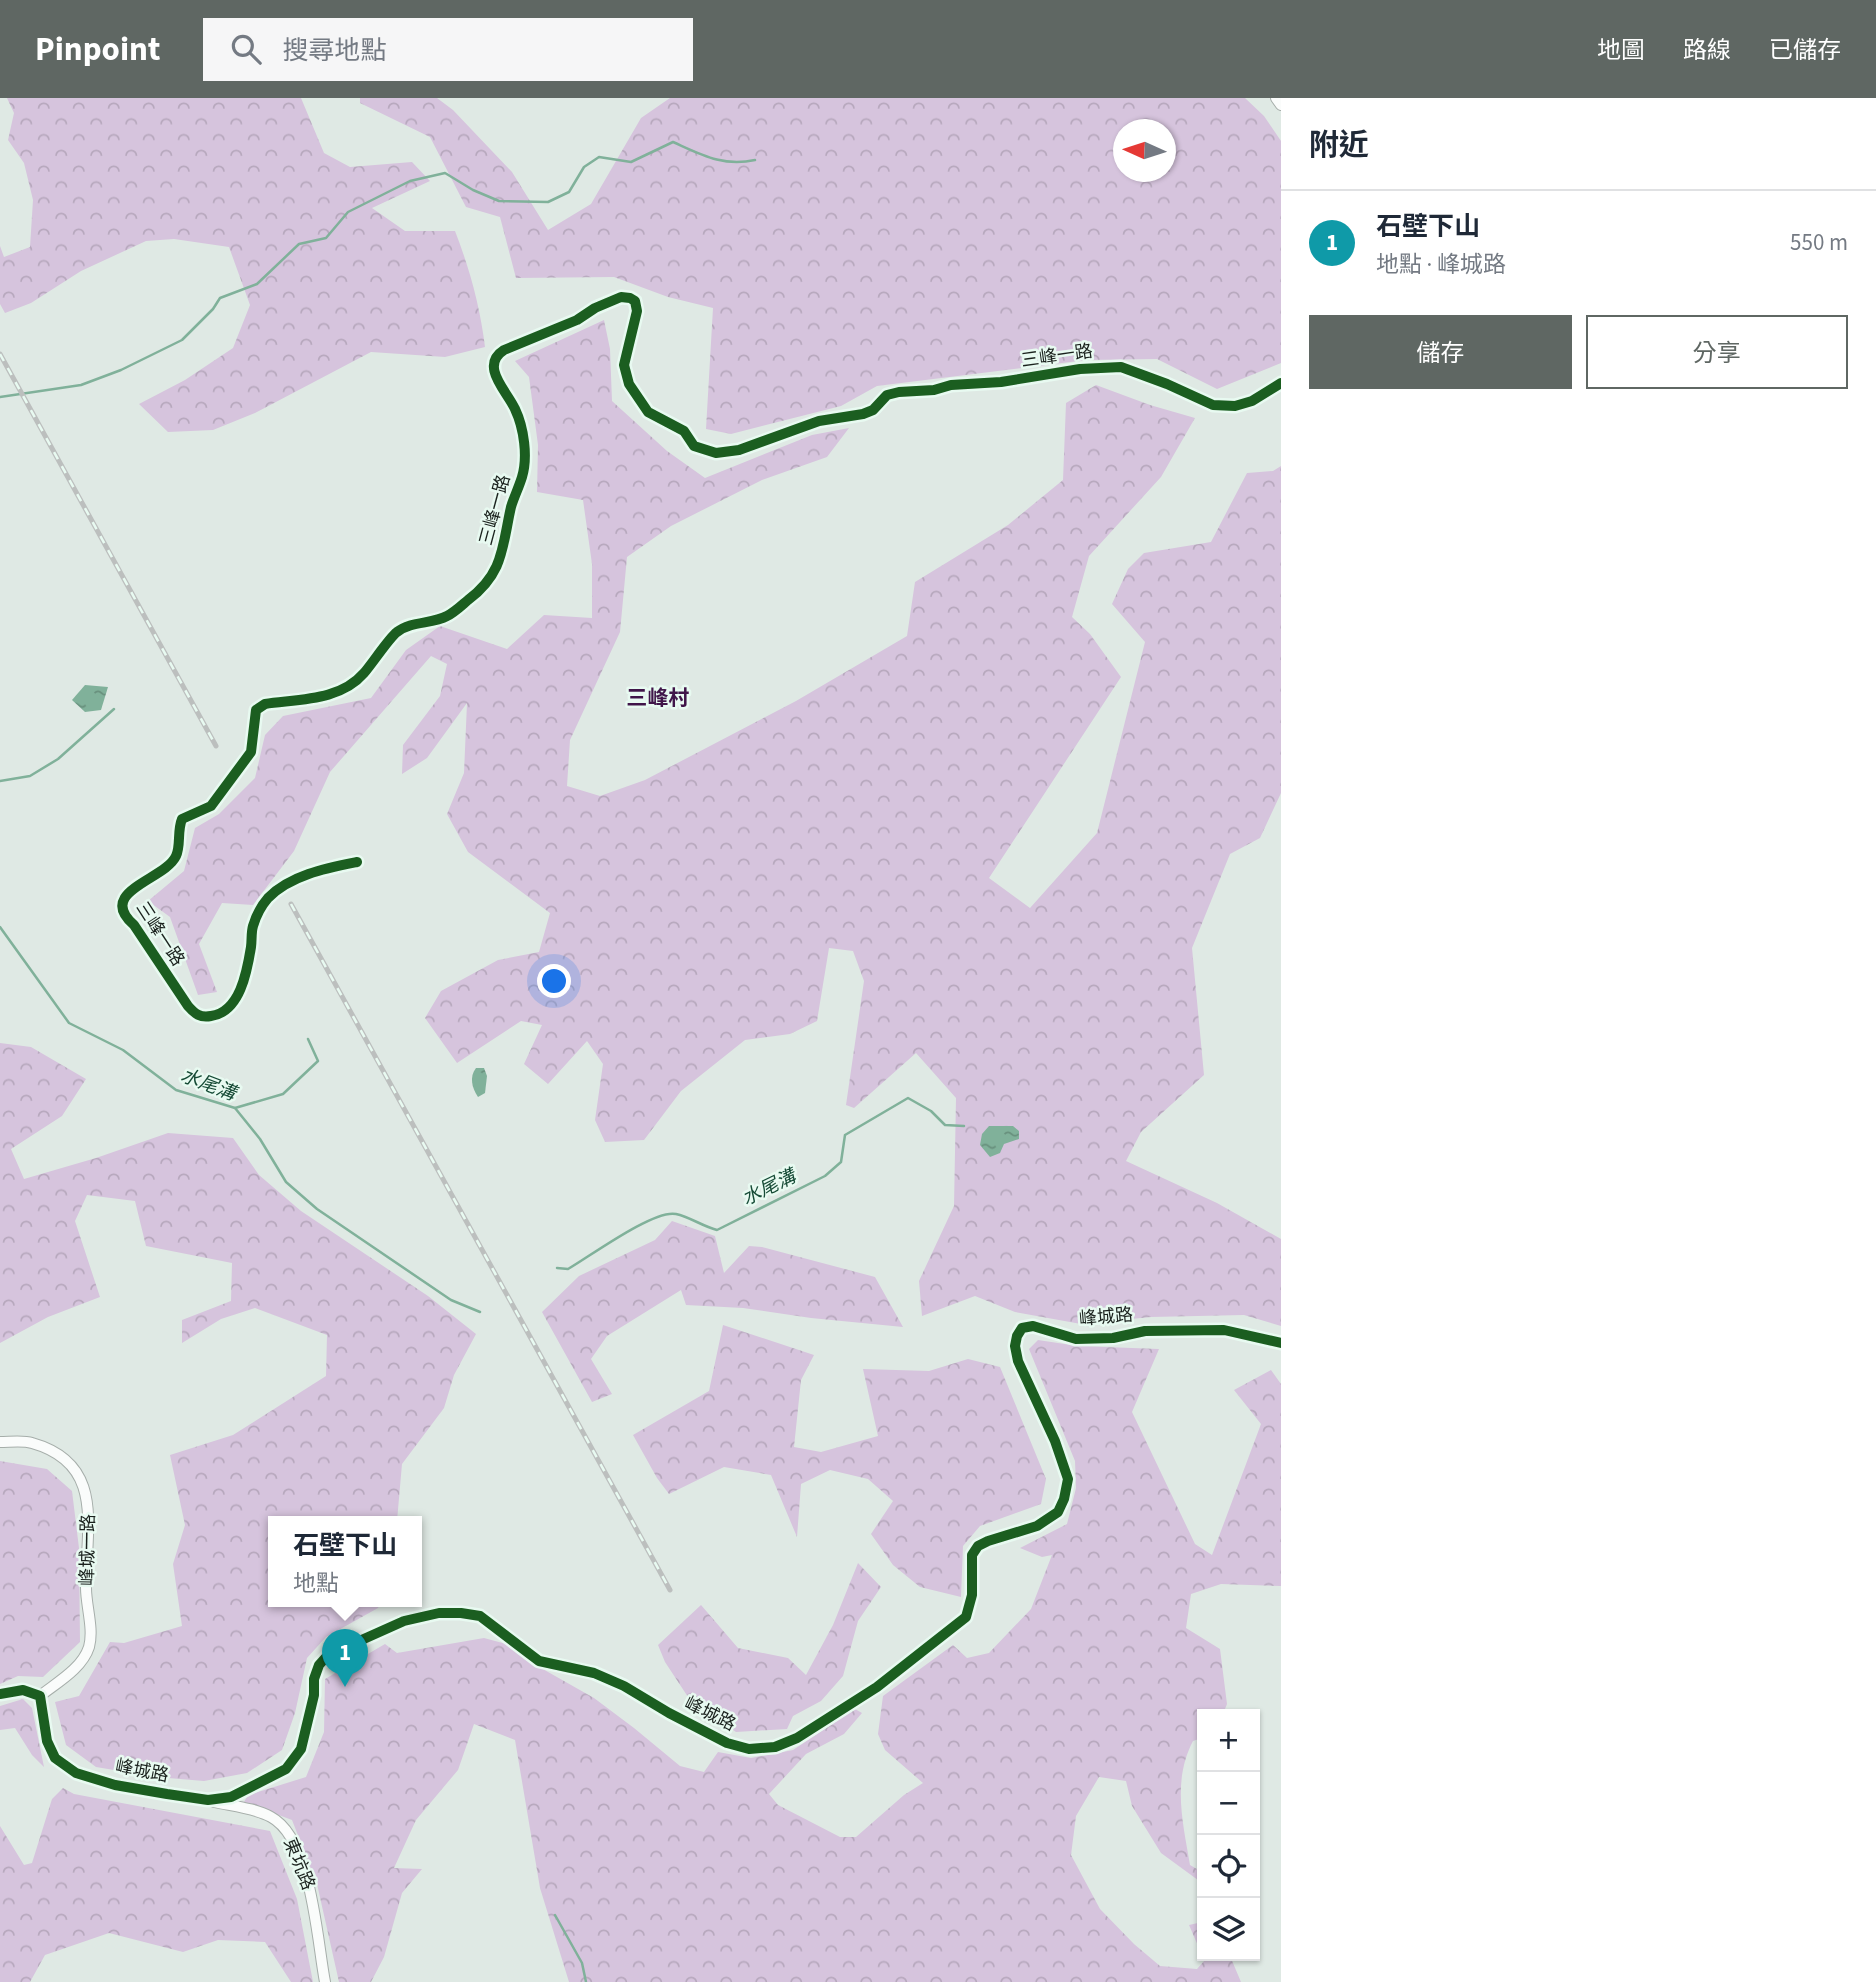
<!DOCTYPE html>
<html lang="zh-TW">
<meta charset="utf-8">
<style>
body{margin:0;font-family:"Source Sans 3","Noto Sans TC",sans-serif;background:#f6f6f7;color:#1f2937}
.controls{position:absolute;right:21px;bottom:21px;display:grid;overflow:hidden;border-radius:0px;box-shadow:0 2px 5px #0004}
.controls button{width:63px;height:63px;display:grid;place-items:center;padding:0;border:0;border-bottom:2px solid #e0e1e3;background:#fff;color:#1f2937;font:35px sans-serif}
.compass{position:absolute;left:1113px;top:21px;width:63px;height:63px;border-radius:50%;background:#fff;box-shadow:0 2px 5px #0004;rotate:273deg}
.you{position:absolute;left:555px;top:884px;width:24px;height:24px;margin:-18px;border:5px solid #fff;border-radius:50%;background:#1a73e8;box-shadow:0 0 0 10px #1a73e833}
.badge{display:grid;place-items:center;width:46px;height:46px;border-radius:50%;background:#5f6763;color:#fff;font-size:23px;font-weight:700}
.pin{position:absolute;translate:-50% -58px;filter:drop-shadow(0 2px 4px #0008)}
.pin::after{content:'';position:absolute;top:37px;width:24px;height:21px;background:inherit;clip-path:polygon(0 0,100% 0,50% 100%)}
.popup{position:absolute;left:268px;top:1418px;width:154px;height:91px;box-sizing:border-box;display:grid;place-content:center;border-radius:0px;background:#fff;filter:drop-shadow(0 2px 5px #0005);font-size:23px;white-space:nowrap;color:#747a83}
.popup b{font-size:26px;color:#1f2937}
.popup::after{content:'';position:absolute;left:50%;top:100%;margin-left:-14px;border:14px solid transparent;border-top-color:#fff}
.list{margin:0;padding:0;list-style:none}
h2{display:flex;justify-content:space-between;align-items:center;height:91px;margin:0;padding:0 28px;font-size:30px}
h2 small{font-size:23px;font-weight:400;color:#747a83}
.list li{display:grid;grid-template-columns:46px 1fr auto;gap:21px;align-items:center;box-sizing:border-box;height:105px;padding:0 28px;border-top:2px solid #e0e1e3}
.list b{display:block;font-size:26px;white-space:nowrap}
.list p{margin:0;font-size:23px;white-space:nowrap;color:#747a83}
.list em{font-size:23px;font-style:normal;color:#747a83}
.actions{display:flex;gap:14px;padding:21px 28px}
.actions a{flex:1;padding:16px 0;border:2px solid #5f6763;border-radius:0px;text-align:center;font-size:24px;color:#5f6763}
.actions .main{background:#5f6763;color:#fff}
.icon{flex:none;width:38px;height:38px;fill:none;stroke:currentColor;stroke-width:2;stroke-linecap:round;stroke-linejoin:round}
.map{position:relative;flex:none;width:1281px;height:1884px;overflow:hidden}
header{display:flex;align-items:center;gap:42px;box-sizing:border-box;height:98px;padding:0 35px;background:#5f6763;color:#fff}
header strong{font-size:33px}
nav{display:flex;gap:38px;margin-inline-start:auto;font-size:24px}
.search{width:490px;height:63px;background:#f6f6f7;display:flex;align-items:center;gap:18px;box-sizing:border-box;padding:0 24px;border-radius:0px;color:#747a83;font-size:26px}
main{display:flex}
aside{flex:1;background:#fff}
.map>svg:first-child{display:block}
</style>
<header>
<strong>Pinpoint</strong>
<div class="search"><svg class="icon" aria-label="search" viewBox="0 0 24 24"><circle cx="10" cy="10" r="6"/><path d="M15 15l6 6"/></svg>搜尋地點</div>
<nav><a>地圖</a><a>路線</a><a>已儲存</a></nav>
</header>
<main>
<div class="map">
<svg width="1281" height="1884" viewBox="0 0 1281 1884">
<defs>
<pattern id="forest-crowns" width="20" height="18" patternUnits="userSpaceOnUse" patternTransform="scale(1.75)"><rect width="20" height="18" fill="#d6c4dd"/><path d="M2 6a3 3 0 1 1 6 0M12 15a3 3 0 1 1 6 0" fill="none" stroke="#b7a8bd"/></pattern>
<pattern id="water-ripples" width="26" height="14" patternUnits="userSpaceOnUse" patternTransform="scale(1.75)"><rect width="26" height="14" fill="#80b19a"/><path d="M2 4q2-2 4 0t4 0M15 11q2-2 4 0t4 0" fill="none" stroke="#68907d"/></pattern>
</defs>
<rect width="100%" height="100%" fill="#dfe9e4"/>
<!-- forest -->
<g fill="url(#forest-crowns)" fill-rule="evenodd">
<path d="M7,0H301L324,55L350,69L412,64L430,83L372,110L405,133H455C470,172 480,208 485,249L445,259L371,254L255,315L213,332L168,334L139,306L185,282L233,250L250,207L229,149L174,141L146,143L81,173L31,205L5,215L0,206V148L4,159L30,149L33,102L24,65L8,42L14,15Z"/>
<path d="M360,0H437L453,12L512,74L548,132L591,106L641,20L670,0H1245L1264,18L1281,43V265L1217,291L1157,261L1086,262L877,288L841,308L731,336L706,331L713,210L668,199L614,179L516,180L500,119L466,109L430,39L360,5ZM1124,32H1166V74H1124Z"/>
<polygon points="604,222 610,251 612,303 667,353 705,380 812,337 849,330 827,359 762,382 671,428 627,459 620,534 570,642 567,688 600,698 645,682 796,603 907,538 915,484 1008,427 1063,382 1066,305 1096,287 1150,307 1195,320 1161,379 1089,458 1072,519 1090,536 1121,579 989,780 1030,810 1097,735 1145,544 1112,506 1128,471 1144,455 1211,444 1247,375 1273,373 1281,368 1281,695 1260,740 1230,756 1192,850 1204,977 1141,1034 1126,1063 1217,1105 1281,1141 1281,1228 1244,1217 1151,1219 1081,1226 1015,1214 975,1198 922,1218 919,1183 954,1108 956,1000 916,955 854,1010 846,1007 864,883 853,853 829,850 817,923 790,936 745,942 681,993 644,1042 605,1044 595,1022 603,966 587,943 548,986 524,966 542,927 521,923 457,965 425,920 441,893 498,862 539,854 550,815 468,754 447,716 464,675 467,605 427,660 402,676 403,647 440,598 447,566 431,558 330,674 294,753 253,807 222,805 199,846 217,894 198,897 170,819 148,803 184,773 195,730 219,716 255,680 265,637 283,618 371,600 406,552 440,528 507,551 544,517 592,520 592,466 583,402 537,394 538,347 529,279 515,263"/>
<polygon points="0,945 31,949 86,981 62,1018 11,1051 24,1081 96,1060 168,1035 233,1040 259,1077 301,1113 428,1198 476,1236 454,1277 444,1310 402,1366 397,1423 273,1423 273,1503 382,1503 378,1510 326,1539 307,1560 295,1615 282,1652 247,1675 204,1683 156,1679 96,1669 66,1647 55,1604 79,1598 110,1544 124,1545 182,1528 173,1466 185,1427 170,1357 233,1337 326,1278 327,1237 255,1210 221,1221 182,1245 182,1222 231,1203 232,1165 146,1148 135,1103 87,1097 75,1123 100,1199 48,1219 0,1245"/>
<polygon points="672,1123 715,1138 724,1175 749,1148 762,1149 875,1179 903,1229 811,1220 743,1210 686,1207 681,1192 607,1238 591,1261 612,1296 592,1304 542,1214 579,1178 655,1142"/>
<polygon points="723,1227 814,1257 801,1282 794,1349 821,1354 878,1338 863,1271 929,1273 968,1261 1000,1269 1046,1381 1041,1406 980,1428 963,1448 961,1499 920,1489 893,1467 871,1436 893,1403 868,1381 830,1372 801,1386 797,1439 771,1377 724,1369 669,1396 657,1380 633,1337 709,1293"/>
<path d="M1038,1242L1078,1248L1159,1251L1132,1314L1195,1446L1212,1457L1261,1326L1234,1292L1271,1272L1281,1286V1488L1221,1486L1191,1496L1186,1530L1220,1551L1227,1606L1223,1616H1202V1640L1193,1643C1172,1683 1183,1725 1190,1767L1202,1774V1785L1161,1755L1132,1708L1126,1683L1099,1679L1076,1718L1071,1757L1100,1811L1134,1846L1160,1868L1197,1871L1205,1862L1203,1858H1230L1241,1884H569L540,1790L515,1642L474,1626L458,1672L416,1722L394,1770L422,1771L402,1795L384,1859L371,1884H339L317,1786L292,1722L244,1704L248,1697L306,1679L324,1634L325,1581L385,1546L397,1555L484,1540L510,1547L541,1570L594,1600L634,1630L680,1668L704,1674L718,1654L751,1660L793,1652L855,1611L862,1615L844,1636L806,1656L769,1696L778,1707L840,1739H856L904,1697L923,1685L885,1652L878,1636L883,1598L953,1547L967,1560L989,1555L1031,1511L1052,1457L1042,1459L1020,1450L1067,1426L1076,1390L1075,1363L1029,1251Z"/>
<polygon points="0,1363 47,1371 72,1393 79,1450 80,1544 43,1579 18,1578 0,1586"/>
<polygon points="858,1465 881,1489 858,1523 843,1578 821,1603 793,1618 787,1631 736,1634 690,1602 665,1564 658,1547 701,1507 738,1550 788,1560 806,1577 833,1527"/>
<polygon points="23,1601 32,1610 44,1669 32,1657 15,1630 0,1632 0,1608"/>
<polygon points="63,1690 74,1696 270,1733 297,1801 313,1884 291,1884 265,1844 218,1842 183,1854 109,1835 45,1857 30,1884 0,1884 0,1728 24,1767 32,1765 52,1701"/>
<polygon points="1202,1824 1202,1857 1189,1827"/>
</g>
<!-- water -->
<g fill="url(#water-ripples)">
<polygon points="85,587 108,589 101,612 85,614 72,602"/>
<path d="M476,970H484L487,978L485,995L478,999C472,990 469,979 476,970Z"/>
<polygon points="989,1028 1013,1028 1019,1033 1019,1041 1004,1046 1000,1055 990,1059 980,1047 982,1036"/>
</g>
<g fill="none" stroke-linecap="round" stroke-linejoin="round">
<!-- stream -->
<g stroke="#80b19a" stroke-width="2.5">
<path d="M0,299L81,287L121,272L182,242L213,211L220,200L257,186L299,146L326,140L348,114L410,83L445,75L473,92L499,103L548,104L569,94L584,69L599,59L631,64L673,44C702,57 723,69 755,62"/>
<polyline points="0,683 30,678 58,661 114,611"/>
<polyline points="0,829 69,925 123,952 176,992 235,1010 260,1041 286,1084 317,1111 451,1202 480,1214"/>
<polyline points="235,1010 283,996 318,963 308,941"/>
<path d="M557,1170L568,1171C589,1159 654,1111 676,1116C690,1119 702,1128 717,1132L825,1078L841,1064L845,1037L908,1000L931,1013L945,1027L964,1028"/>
<polyline points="555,1817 582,1865 586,1884"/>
</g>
<!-- minor casing -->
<g stroke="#a6aeaa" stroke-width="12">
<g id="minor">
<polyline points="1276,0 1281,7"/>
<path d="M357,764C327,770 290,777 268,800C261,808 256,818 253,828C251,835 252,842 251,849C247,874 240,914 211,918C200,920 195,916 188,908L134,827C95,793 165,782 176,758C181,748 177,733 182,721L211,708L251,654L256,612L265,606C299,601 340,603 364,575C372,566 389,540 397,534C411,523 432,526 447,518C455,514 462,507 468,502C504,475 502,449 511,409C514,399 519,389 522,379C528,359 524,330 515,311C507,293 479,268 504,252L577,222L595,210L621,199L630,200L635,203L637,213L624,267L629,286L648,314L684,333L694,348L716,355L739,352L819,323L863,316L873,312L887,297L899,294L934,292L951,287L1001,284L1080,271L1121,269L1167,286L1213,307L1235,308L1252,303L1281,285"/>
<path d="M0,1344C10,1344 23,1342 32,1345C107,1366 85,1432 86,1490C86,1508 94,1531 89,1549C82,1571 56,1585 40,1598"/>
<polyline points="0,1596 23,1592 40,1598 47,1643 55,1660 76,1675 115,1687 167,1696 208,1702 231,1699 286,1671 301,1651 314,1597 314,1581 319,1567 328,1557 404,1523 439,1515 461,1515 480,1518 539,1563 594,1575 624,1588 669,1615 727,1645 749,1651 775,1649 797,1640 877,1589 966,1519 972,1497 972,1457 978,1448 988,1443 1037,1428 1058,1414 1064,1401 1068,1381 1055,1343 1018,1263 1015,1248 1017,1238 1022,1230 1033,1228 1076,1241 1113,1240 1145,1233 1224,1232 1281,1245"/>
<path d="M214,1704C232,1708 255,1710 271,1719C312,1741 317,1843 325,1884"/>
</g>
</g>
<!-- minor -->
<use href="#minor" stroke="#fafcfb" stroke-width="10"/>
<!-- rail casing -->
<g stroke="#bcbfbe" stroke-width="5">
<g id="rail">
<polyline points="0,256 216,648"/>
<polyline points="291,806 670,1492"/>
</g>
</g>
<!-- rail -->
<use href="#rail" stroke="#e8faf1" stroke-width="2.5" stroke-dasharray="8" stroke-linecap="butt"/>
<!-- cycleway casing -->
<g stroke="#e8faf1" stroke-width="15">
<g id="cycleway">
<path d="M357,764C327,770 290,777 268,800C261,808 256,818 253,828C251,835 252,842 251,849C247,874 240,914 211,918C200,920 195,916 188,908L134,827C95,793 165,782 176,758C181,748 177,733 182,721L211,708L251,654L256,612L265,606C299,601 340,603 364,575C372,566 389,540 397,534C411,523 432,526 447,518C455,514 462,507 468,502C504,475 502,449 511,409C514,399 519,389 522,379C528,359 524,330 515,311C507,293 479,268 504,252L577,222L595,210L621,199L630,200L635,203L637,213L624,267L629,286L648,314L684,333L694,348L716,355L739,352L819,323L863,316L873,312L887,297L899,294L934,292L951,287L1001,284L1080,271L1121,269L1167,286L1213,307L1235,308L1252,303L1281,285"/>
<polyline points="0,1596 23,1592 40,1598 47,1643 55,1660 76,1675 115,1687 167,1696 208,1702 231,1699 286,1671 301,1651 314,1597 314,1581 319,1567 328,1557 404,1523 439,1515 461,1515 480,1518 539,1563 594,1575 624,1588 669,1615 727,1645 749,1651 775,1649 797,1640 877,1589 966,1519 972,1497 972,1457 978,1448 988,1443 1037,1428 1058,1414 1064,1401 1068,1381 1055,1343 1018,1263 1015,1248 1017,1238 1022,1230 1033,1228 1076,1241 1113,1240 1145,1233 1224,1232 1281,1245"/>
</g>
</g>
<!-- cycleway -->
<use href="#cycleway" stroke="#1b5e20" stroke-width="10"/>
</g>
<g text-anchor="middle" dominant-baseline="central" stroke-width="5" stroke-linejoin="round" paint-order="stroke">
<!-- street labels -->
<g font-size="18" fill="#1a211d" stroke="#e8faf1">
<text transform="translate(1057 258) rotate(-8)">三峰一路</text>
<text transform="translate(495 412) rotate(-75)">三峰一路</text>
<text transform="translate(160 836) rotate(57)">三峰一路</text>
<text transform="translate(1106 1219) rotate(-5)">峰城路</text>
<text transform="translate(88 1452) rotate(-89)">峰城一路</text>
<text transform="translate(710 1616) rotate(26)">峰城路</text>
<text transform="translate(142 1673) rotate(11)">峰城路</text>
<text transform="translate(299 1766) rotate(68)">東坑路</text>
</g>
<!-- water labels -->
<g font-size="19" font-style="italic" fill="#164b36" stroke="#e8faf1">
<text transform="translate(208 987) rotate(21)">水尾溝</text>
<text transform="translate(769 1090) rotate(-26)">水尾溝</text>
</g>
<!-- quarter labels -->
<g font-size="21" font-weight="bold" fill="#401549" stroke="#e8faf1">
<text x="658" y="600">三峰村</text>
</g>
</g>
</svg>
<div class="controls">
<button>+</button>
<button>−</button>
<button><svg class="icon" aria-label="locate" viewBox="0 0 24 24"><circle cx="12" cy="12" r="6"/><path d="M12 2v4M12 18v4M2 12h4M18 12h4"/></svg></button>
<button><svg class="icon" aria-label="layers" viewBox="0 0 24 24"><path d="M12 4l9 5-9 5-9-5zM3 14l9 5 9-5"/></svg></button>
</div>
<svg class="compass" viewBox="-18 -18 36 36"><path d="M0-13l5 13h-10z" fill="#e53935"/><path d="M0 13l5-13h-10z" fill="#747a83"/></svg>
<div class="you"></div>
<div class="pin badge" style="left:345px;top:1589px;background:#0f9aa8">1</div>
<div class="popup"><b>石壁下山</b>地點</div>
</div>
<aside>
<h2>附近<small></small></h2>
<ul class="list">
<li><span class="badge" style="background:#0f9aa8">1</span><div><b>石壁下山</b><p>地點 · 峰城路</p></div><em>550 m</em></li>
</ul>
<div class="actions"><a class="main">儲存</a><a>分享</a></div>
</aside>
</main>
